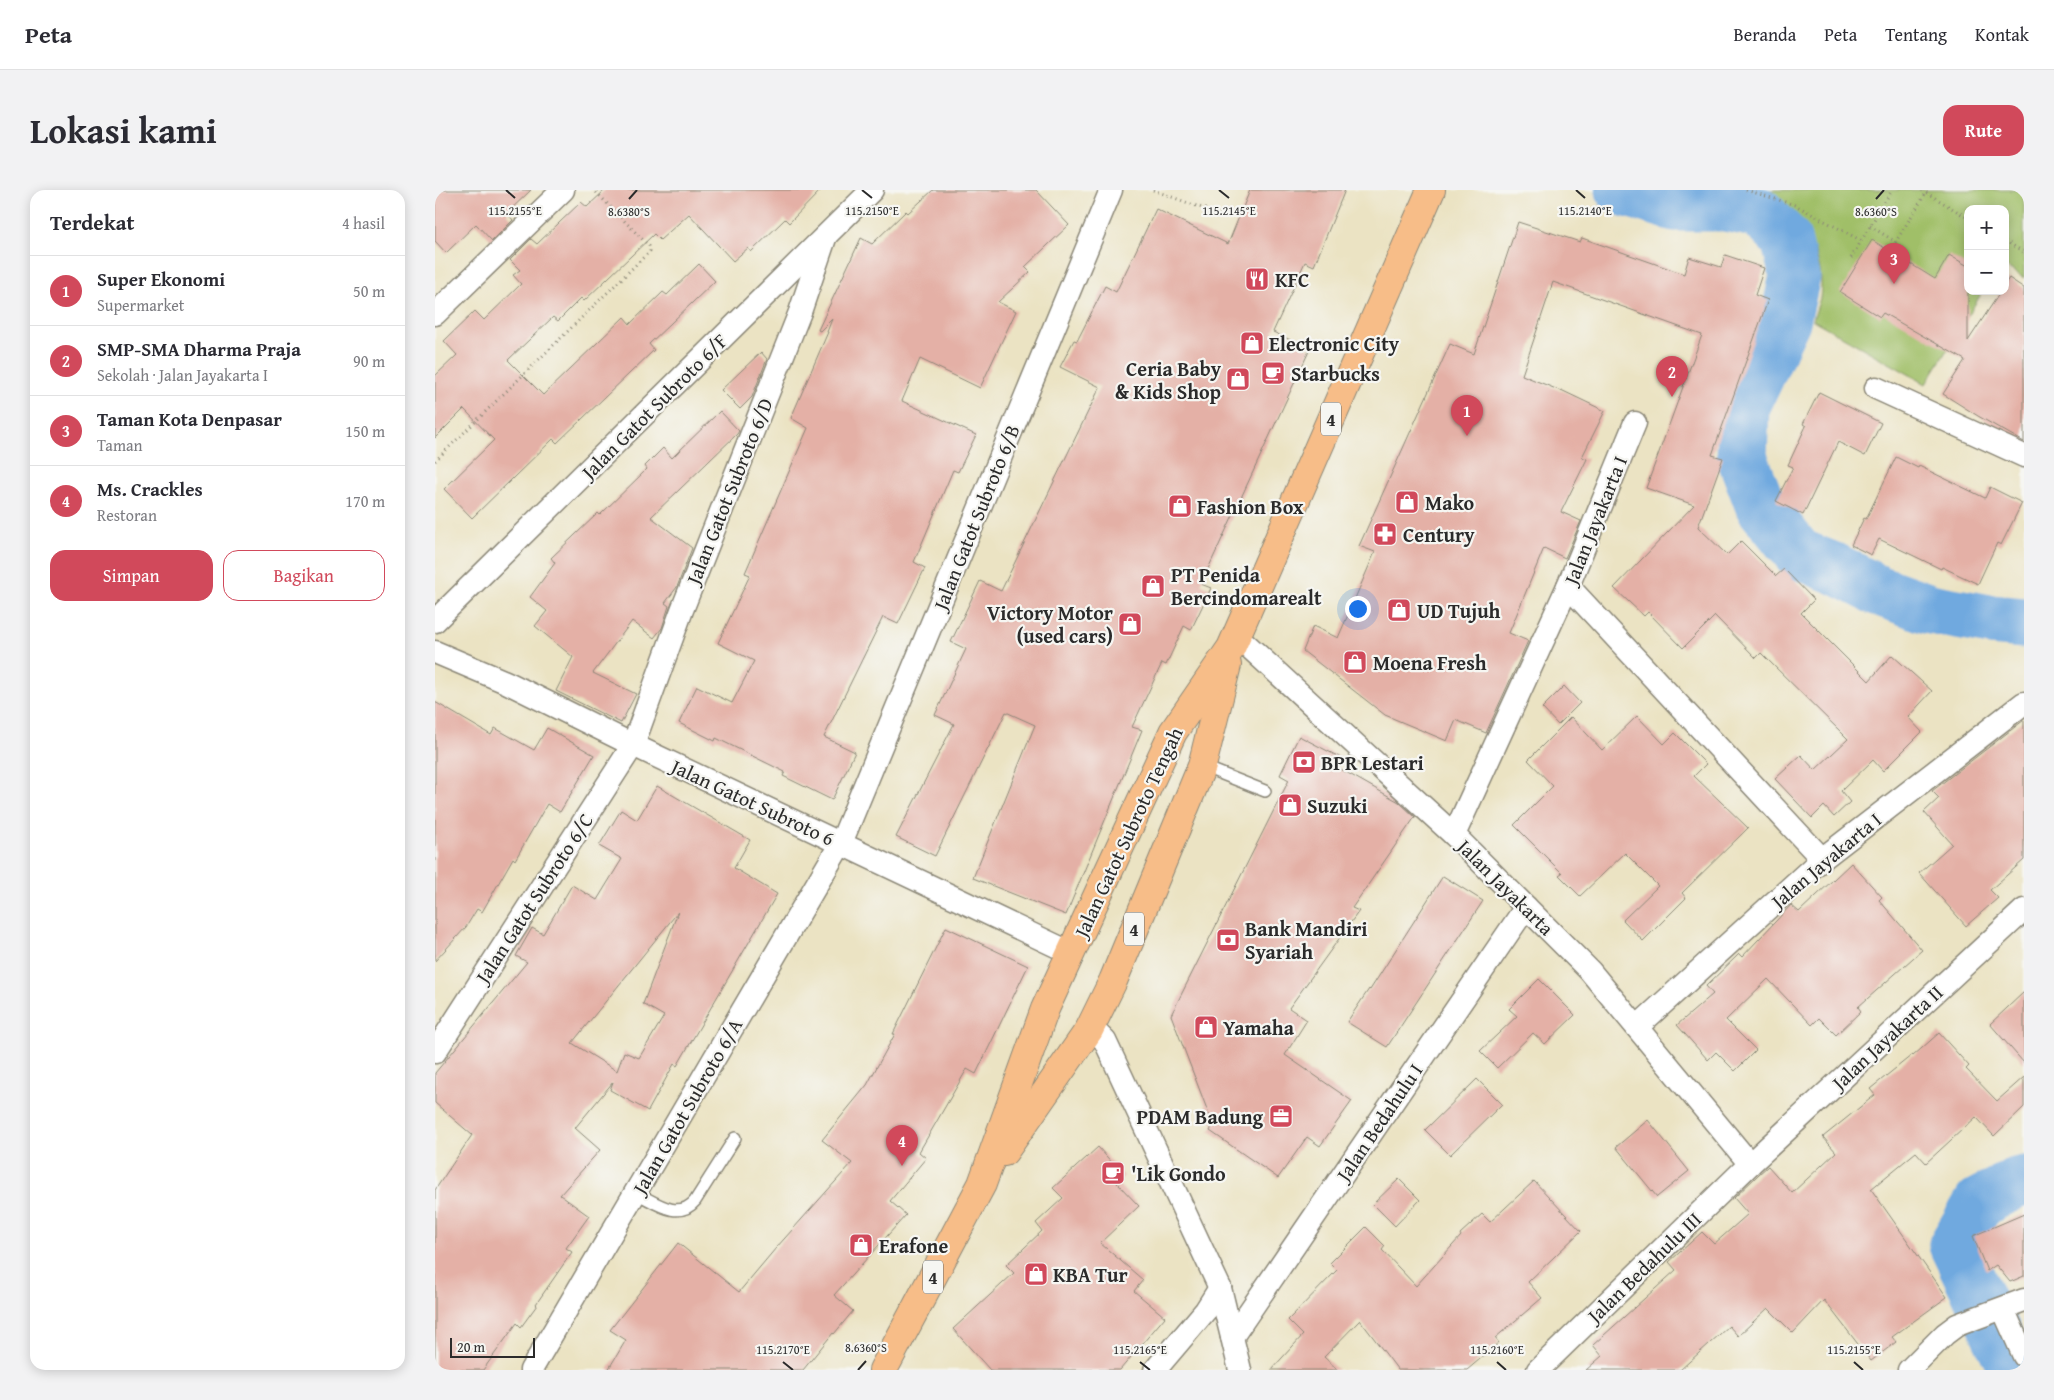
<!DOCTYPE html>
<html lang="id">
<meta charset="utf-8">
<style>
body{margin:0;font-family:"Gentium Book Plus",serif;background:#f2f2f3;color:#2b2b33}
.controls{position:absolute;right:15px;top:15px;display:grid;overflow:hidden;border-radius:10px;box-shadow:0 2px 12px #0003}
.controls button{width:45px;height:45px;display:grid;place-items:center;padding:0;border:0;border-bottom:1px solid #e1e1e2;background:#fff;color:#2b2b33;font:25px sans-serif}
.scale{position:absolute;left:15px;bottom:12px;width:85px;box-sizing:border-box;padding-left:5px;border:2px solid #2b2b2b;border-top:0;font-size:14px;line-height:18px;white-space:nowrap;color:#2b2b2b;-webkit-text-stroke:4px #f6f6f2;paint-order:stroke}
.you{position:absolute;left:922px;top:418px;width:18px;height:18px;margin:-12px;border:4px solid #fff;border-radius:50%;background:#1a73e8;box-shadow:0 0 0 8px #1a73e833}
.badge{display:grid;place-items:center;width:32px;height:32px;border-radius:50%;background:#d1495b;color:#fff;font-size:16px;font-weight:700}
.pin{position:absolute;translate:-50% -41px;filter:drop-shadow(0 1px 2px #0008)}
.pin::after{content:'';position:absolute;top:26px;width:18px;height:15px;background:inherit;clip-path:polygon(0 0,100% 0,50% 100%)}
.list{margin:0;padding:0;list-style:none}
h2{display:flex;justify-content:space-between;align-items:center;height:65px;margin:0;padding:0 20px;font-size:21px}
h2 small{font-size:16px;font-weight:400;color:#7c7c81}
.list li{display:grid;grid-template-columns:32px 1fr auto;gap:15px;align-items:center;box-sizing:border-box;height:70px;padding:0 20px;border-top:1px solid #e1e1e2}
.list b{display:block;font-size:19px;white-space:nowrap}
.list p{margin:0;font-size:16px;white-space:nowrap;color:#7c7c81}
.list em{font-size:16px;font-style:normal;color:#7c7c81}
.actions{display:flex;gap:10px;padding:15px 20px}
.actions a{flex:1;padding:11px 0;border:1px solid #d1495b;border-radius:15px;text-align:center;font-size:18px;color:#d1495b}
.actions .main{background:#d1495b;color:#fff}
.map{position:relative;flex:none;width:1589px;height:1180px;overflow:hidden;border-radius:15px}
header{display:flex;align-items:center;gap:30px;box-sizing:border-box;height:70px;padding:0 25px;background:#fff;border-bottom:1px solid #e1e1e2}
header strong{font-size:24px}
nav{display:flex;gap:28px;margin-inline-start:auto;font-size:18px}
.intro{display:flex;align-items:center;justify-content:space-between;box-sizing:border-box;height:120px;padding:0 30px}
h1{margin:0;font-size:35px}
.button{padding:12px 22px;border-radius:15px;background:#d1495b;color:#fff;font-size:18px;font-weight:700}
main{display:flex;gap:30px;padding:0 30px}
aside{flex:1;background:#fff;border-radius:15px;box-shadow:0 2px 12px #0003}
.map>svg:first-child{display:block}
</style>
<header>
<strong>Peta</strong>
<nav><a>Beranda</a><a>Peta</a><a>Tentang</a><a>Kontak</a></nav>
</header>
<div class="intro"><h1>Lokasi kami</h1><a class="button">Rute</a></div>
<main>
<aside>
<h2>Terdekat<small>4 hasil</small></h2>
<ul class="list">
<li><span class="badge">1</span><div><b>Super Ekonomi</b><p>Supermarket</p></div><em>50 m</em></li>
<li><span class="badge">2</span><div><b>SMP-SMA Dharma Praja</b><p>Sekolah · Jalan Jayakarta I</p></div><em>90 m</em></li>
<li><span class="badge">3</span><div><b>Taman Kota Denpasar</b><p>Taman</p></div><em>150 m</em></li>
<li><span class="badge">4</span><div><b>Ms. Crackles</b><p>Restoran</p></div><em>170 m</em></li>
</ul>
<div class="actions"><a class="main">Simpan</a><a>Bagikan</a></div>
</aside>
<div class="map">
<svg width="1589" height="1180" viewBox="0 0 1589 1180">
<rect width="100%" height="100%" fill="#f6f6f2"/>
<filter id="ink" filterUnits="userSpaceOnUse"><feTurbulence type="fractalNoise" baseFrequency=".02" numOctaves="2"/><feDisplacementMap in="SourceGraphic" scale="10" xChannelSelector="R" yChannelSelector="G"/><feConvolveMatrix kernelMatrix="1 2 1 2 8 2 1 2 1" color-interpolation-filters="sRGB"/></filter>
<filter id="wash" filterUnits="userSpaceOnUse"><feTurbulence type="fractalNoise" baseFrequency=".0096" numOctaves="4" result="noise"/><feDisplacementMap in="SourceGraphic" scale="20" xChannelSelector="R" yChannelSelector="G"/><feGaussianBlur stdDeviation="1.12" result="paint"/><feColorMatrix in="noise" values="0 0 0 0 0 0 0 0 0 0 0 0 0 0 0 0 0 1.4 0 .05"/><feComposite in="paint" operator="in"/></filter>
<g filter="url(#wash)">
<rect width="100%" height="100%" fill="#ebe3c3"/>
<!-- green -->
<path fill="#a0bf67" stroke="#667549" d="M1282,0H1589V88L1570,76V19H1533V101H1548L1491,194L1378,130C1380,123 1383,115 1385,108C1390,76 1377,42 1351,22C1337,11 1301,3 1282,0Z"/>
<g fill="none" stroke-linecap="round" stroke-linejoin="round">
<!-- river -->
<g stroke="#70a9df" stroke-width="51">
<polyline points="1186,0 1240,16 1290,16 1325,23 1351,49 1360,86 1350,131 1309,218 1307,267 1326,317 1364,364 1401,379 1442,400 1495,419 1555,430 1589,433"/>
<polyline points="1579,1180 1519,1055 1544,1013 1581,993 1589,991"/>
</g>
</g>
<g id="blocks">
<!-- building -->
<g fill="#e4b0a6" fill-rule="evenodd">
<polygon points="0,0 96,0 72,23 78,30 57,51 41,34 11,63 0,51"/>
<polygon points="170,0 386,0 354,33 350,29 316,62 313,58 298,71 254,24 225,50 219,44 149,111 146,108 123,131 118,127 73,170 108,205 189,127 195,134 228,102 232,105 264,74 280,91 214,154 219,160 122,253 118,249 37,328 9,299 59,250 29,219 0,248 0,186 22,165 9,151 40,121 49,130 86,94 78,85 85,80 75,70 96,49 102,54 146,12 152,17"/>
<polygon points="498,0 601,0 634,35 590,77 595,82 563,112 581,121 545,198 485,169 467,211 541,245 523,282 518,280 479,372 490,378 463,434 448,427 389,547 420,562 397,610 348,586 350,582 281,548 280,551 244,533 262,496 297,513 319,471 283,453 315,385 310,383 373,238 356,228 393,142 392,142 397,129 385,141 383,140 426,48 437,54 471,21 473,23"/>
<polygon points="815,0 910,0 879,76 870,72 838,142 875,159 766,394 776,398 756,440 749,436 731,475 727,473 697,537 707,540 631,725 538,688 600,535 571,522 500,666 461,647 519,534 500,525 531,459 516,452 545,391 566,401 665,197 625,177 639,150 642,151 670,96 681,102 721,19 793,54"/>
<polygon points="1083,32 1145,52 1147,48 1249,84 1254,67 1286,77 1290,65 1329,78 1320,105 1333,110 1277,265 1288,268 1263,337 1292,365 1306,351 1341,386 1349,379 1379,410 1366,423 1434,491 1457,465 1497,501 1473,527 1487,542 1448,581 1438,570 1406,601 1415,612 1399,627 1389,616 1377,628 1340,589 1366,565 1380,580 1413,549 1326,463 1321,468 1280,426 1248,458 1213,422 1209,426 1179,398 1259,315 1211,298 1267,145 1118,92 1087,185 1126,201 1126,200 1170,221 1147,267 1152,269 1126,322 1146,331 1130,368 1109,358 1074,443 1093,451 1051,543 1021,530 1012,551 950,525 868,461 878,436 903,448 940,362 924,356 1015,154 1039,164"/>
<polygon points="1437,50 1500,89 1514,65 1533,76 1533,151 1566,101 1570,101 1570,94 1574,88 1589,98 1589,252 1543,226 1508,204 1530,170 1448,123 1445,127 1405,102"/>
<polygon points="326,162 332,169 317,207 305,219 286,200"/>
<polygon points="1384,202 1446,233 1430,266 1403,252 1368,325 1341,311 1358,277 1353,275 1371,236 1368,234"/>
<polygon points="285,221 304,241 302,244 216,327 257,358 242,397 230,413 234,416 227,438 219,448 197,431 158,483 201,504 186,533 121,501 138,467 100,436 112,421 95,407 120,373 116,368 163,323 165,325 212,279 210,276 228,258 237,268"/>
<polygon points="1461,267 1483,278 1484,276 1550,308 1555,297 1587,313 1566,355 1562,353 1543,394 1507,377 1506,379 1444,349 1436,365 1416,355 1429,328 1431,329"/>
<polygon points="1129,496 1145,513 1123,535 1107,518"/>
<polygon points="0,512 56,545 60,538 99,560 112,538 159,565 125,622 112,614 80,670 78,668 47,722 42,719 31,737 0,771"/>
<polygon points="1202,526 1229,554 1240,543 1271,574 1259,586 1313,638 1247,703 1251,708 1208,751 1188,730 1223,696 1190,663 1145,706 1124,685 1127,683 1079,635 1118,596 1093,570 1136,527 1167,560"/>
<polygon points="1589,530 1589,670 1555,700 1563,708 1531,736 1484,683 1517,654 1489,622 1504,608 1497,601"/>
<polygon points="864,546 906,568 902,577 964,612 980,627 917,718 924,721 854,818 872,830 850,865 917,911 885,956 872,947 843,988 775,941 778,935 736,825 854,590 845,585"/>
<path d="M222,596L315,650L299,678L342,704L242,876L239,874L213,921L175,900L178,892L140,938L165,960L125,1005L154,1026L131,1058L137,1062L101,1114L102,1115L86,1137L82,1133L48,1180H0V1000L37,945L0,913V883L92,772L81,766L97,738L108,744L137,695L162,710L187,669L164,656L186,620L202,630ZM243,722L208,814L229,826L204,868L189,862L182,881L137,853Z"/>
<polygon points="1416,673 1447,707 1444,710 1487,760 1423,817 1426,821 1401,845 1384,828 1377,835 1333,789 1291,830 1321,860 1300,881 1281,862 1273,870 1242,835 1278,804 1271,796 1304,764 1307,767 1356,715 1364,722"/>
<polygon points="1008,686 1048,711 952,857 912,832 934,799 935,800"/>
<polygon points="511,737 593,776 541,884 532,879 484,962 491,968 455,1011 471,1025 399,1105 418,1121 399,1144 398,1143 368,1180 173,1180 191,1150 175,1140 243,1053 304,1102 341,1058 417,973 387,950 432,895 460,844 458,844"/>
<polygon points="1104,789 1140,825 1110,854 1098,843 1062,878 1045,861 1082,826 1074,819"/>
<polygon points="1589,802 1589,873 1555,834"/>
<polygon points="1504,843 1534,876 1531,879 1562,911 1589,887 1589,917 1559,946 1541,927 1491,973 1481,962 1436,999 1512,1107 1457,1147 1461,1152 1436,1171 1389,1110 1358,1143 1333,1118 1303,1146 1294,1136 1245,1180 1151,1180 1167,1166 1158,1155 1241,1080 1234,1072 1267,1042 1279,1054 1313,1024 1299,1008 1324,984 1333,976 1357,1003 1401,962 1388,947 1440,905 1435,899 1477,865 1478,866"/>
<polygon points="1042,889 1067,914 1015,965 990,940"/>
<polygon points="1213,930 1254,981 1222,1007 1181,957"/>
<polygon points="663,957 689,986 682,993 704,1016 665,1053 708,1090 699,1101 730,1127 685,1180 555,1180 518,1139 579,1083 571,1075 607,1041 601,1033 628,1008 618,998"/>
<polygon points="964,989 985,1010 960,1036 938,1014"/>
<polygon points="1099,991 1146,1041 1093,1092 1107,1108 1060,1148 1064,1153 1032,1180 963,1180 925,1130 889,1167 903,1180 836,1180 868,1145 853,1130 902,1080 895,1073 931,1037 950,1056 947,1060 981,1096 1026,1046 1025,1044 1047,1024 1055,1032"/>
<polygon points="1589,1024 1589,1086 1575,1092 1561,1075 1552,1081 1538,1046"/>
</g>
</g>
</g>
<g filter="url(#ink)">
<use href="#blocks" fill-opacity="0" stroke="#8b8777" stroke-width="1"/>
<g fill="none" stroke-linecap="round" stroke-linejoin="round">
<!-- service casing -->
<g stroke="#8b8777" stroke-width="14">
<g id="service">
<polyline points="767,576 830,601"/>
<path d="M201,1003C220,1012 243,1031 260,1011L300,948"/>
</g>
</g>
<!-- minor casing -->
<g stroke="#8b8777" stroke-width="25">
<g id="minor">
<polyline points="0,124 128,0"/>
<polyline points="1441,198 1589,266"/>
<polyline points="1133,396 1387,669"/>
<polyline points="0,431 437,0"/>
<polyline points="801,445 1019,645 1155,781 1315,974"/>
<polyline points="0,462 73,493 198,555 636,763"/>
<polyline points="1019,645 1133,396 1200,233"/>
<polyline points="1202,837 1387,669 1589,513"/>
<polyline points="654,840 664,845 670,851 785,1098 805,1180"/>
<polyline points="0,862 198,555 247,420 365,122 390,48"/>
<polyline points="1568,1119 1589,1166"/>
<polyline points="797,1147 1091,717"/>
<polyline points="96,1180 406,653 676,0"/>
<polyline points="720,1180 771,1120 785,1098"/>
<polyline points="1103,1180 1315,974 1589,720"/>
<polyline points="1474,1180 1510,1144 1522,1135 1589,1110"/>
</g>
</g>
<!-- trunk casing -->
<g stroke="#8b8777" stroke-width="30">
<g id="trunk">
<polyline points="569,962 654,840 678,791 767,576 792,475"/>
<polyline points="448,1180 547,994 610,819 738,542 796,458 996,0"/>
</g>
</g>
<!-- path -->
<g stroke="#8b8777" stroke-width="3" stroke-dasharray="1 4" stroke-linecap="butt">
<polyline points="718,0 786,25"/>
<polyline points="1311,0 1360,15 1427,51"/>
<polyline points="1487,0 1533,28"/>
<polyline points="1435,36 1461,52"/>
<polyline points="1570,51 1589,62"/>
<polyline points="1455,61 1491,3"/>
<polyline points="1416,68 1457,0"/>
<polyline points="0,271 215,61 214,56 159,0"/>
</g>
<!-- service -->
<use href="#service" stroke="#fff" stroke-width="11"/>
<!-- minor -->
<use href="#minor" stroke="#fff" stroke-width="22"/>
<!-- trunk -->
<use href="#trunk" stroke="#f7bd88" stroke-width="28"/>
</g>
</g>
<!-- ticks -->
<path fill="none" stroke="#2b2b2b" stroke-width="2" d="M71,0L80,8M427,0L437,8M784,0L794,8M1141,0L1150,8M194,9L202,0M1441,9L1449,0M348,1172L358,1180M705,1172L715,1180M1062,1172L1071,1180M1419,1172L1428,1180M423,1180L431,1171"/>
<!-- icons -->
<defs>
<g id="restaurant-square" transform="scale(1.25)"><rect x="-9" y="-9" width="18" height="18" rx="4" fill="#d1495b" stroke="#f6f6f2"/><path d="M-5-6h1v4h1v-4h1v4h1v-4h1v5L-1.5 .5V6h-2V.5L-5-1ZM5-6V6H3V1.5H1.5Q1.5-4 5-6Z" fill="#fff"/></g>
<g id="shop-square" transform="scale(1.25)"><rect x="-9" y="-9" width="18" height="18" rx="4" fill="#d1495b" stroke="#f6f6f2"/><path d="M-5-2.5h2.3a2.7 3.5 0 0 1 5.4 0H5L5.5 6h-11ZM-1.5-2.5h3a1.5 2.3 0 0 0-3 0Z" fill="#fff"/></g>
<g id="cafe-square" transform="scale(1.25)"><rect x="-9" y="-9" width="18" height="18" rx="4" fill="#d1495b" stroke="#f6f6f2"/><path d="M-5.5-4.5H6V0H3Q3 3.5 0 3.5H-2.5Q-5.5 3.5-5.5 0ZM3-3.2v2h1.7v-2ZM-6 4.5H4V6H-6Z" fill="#fff"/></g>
<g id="pharmacy-square" transform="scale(1.25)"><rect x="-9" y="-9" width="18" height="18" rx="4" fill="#d1495b" stroke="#f6f6f2"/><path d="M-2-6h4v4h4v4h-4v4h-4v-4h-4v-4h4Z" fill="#fff"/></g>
<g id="bank-square" transform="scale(1.25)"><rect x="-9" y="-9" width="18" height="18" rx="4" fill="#d1495b" stroke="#f6f6f2"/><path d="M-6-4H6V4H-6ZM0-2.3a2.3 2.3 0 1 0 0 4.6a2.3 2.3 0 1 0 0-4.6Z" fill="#fff"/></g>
<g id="office-square" transform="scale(1.25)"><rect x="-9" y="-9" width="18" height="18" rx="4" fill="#d1495b" stroke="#f6f6f2"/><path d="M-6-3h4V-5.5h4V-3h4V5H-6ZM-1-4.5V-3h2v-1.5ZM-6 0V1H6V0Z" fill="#fff"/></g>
</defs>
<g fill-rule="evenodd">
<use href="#restaurant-square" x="822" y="89"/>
<use href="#shop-square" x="817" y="153"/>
<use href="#cafe-square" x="838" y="183"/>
<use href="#shop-square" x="803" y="189"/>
<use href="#shop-square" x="972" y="312"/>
<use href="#shop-square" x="745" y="316"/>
<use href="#pharmacy-square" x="950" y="344"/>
<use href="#shop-square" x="718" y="396"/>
<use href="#shop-square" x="964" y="420"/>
<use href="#shop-square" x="695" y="434"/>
<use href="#shop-square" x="920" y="472"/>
<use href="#bank-square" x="869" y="572"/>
<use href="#shop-square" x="855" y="615"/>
<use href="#bank-square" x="793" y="750"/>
<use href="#shop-square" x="771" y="837"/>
<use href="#office-square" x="846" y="926"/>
<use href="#cafe-square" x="678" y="983"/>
<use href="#shop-square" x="426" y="1055"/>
<use href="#shop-square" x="601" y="1084"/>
</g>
<g text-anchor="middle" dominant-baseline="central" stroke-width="4.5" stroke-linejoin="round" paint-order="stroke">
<!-- shield labels -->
<g fill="#f6f6f2" stroke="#686867" stroke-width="1">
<rect x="886" y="212.5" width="20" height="33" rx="4"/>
<rect x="689" y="722.5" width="20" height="33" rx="4"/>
<rect x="488" y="1070.5" width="20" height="33" rx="4"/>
</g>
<g font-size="19" font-weight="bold" fill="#2b2b2b">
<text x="896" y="229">4</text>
<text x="699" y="739">4</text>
<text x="498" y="1087">4</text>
</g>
<!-- poi labels -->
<g font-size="20" font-weight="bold" fill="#2b2b2b" stroke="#f6f6f2" text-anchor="start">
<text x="840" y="89">KFC</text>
<text x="834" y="153">Electronic City</text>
<text x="786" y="178" text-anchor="end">Ceria Baby<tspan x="786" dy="23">&amp; Kids Shop</tspan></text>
<text x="856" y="183">Starbucks</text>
<text x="990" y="312">Mako</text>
<text x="762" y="316">Fashion Box</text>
<text x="968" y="344">Century</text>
<text x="736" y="384">PT Penida<tspan x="736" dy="23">Bercindomarealt</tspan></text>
<text x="982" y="420">UD Tujuh</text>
<text x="678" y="422" text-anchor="end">Victory Motor<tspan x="678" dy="23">(used cars)</tspan></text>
<text x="938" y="472">Moena Fresh</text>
<text x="886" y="572">BPR Lestari</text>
<text x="872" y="615">Suzuki</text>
<text x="810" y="738">Bank Mandiri<tspan x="810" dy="23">Syariah</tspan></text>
<text x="788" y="837">Yamaha</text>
<text x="828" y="926" text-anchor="end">PDAM Badung</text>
<text x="696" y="983">'Lik Gondo</text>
<text x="444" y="1055">Erafone</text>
<text x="618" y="1084">KBA Tur</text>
</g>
<!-- street labels -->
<g font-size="20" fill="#2b2b2b" stroke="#f6f6f2">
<text transform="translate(219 216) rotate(-45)">Jalan Gatot Subroto 6/F</text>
<text transform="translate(294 301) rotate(-68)">Jalan Gatot Subroto 6/D</text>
<text transform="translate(541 327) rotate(-68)">Jalan Gatot Subroto 6/B</text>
<text transform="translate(1160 330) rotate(-68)">Jalan Jayakarta I</text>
<text transform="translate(318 612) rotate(25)">Jalan Gatot Subroto 6</text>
<text transform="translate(693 642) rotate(-65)">Jalan Gatot Subroto Tengah</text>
<text transform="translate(1391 670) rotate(-40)">Jalan Jayakarta I</text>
<text transform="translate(1071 697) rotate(45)">Jalan Jayakarta</text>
<text transform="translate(99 708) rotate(-57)">Jalan Gatot Subroto 6/C</text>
<text transform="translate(1452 847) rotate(-43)">Jalan Jayakarta II</text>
<text transform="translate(252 916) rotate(-60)">Jalan Gatot Subroto 6/A</text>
<text transform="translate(944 932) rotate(-56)">Jalan Bedahulu I</text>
<text transform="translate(1209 1077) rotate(-44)">Jalan Bedahulu III</text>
</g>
</g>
<g font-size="12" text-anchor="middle" fill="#2b2b2b" stroke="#f6f6f2" stroke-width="4.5" stroke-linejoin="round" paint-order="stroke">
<text x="80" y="25">115.2155°E</text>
<text x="437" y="25">115.2150°E</text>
<text x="794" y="25">115.2145°E</text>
<text x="1150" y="25">115.2140°E</text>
<text x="194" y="26">8.6380°S</text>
<text x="1441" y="26">8.6360°S</text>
<text x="431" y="1162">8.6360°S</text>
<text x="348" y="1164">115.2170°E</text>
<text x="705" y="1164">115.2165°E</text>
<text x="1062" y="1164">115.2160°E</text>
<text x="1419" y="1164">115.2155°E</text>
</g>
</svg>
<div class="controls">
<button>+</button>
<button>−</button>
</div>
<div class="scale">20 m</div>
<div class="you"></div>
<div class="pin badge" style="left:1032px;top:246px">1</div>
<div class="pin badge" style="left:1237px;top:207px">2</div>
<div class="pin badge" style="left:1459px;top:94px">3</div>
<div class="pin badge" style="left:467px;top:976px">4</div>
</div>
</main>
